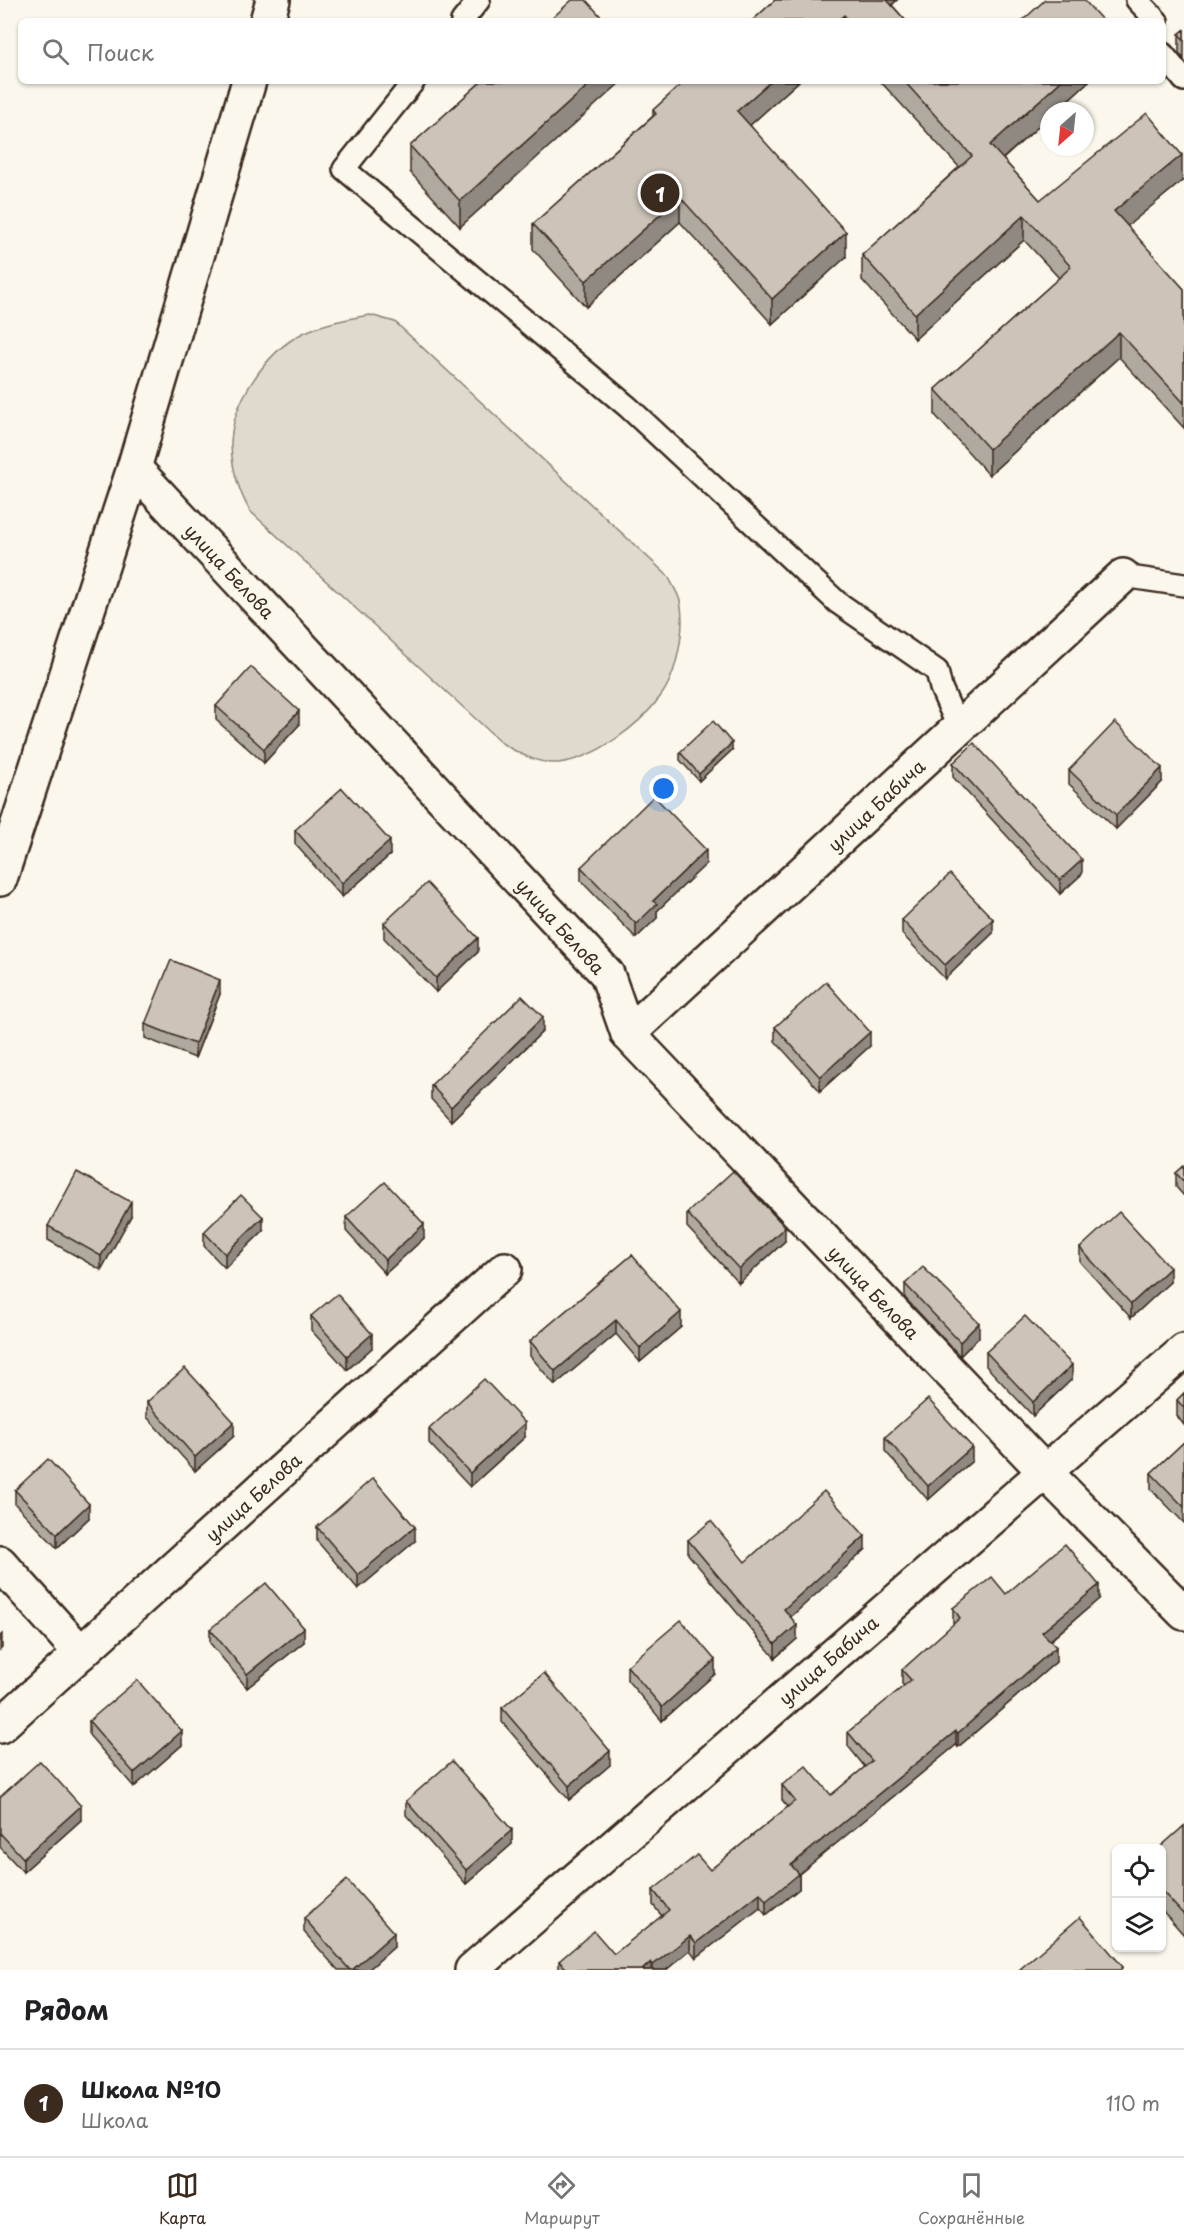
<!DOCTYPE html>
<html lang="ru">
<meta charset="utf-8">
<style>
body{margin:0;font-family:"Playpen Sans",sans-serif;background:#f6f6f6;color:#202124}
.controls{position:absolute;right:18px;bottom:18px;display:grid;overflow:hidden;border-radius:9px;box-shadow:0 2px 4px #0004}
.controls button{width:54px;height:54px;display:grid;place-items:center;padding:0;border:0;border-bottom:2px solid #e0e0e0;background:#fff;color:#202124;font:30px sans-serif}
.compass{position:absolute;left:1040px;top:102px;width:54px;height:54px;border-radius:50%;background:#fff;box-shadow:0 2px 4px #0004;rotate:207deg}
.you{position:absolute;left:664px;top:789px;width:21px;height:21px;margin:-15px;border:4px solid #fff;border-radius:50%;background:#1a73e8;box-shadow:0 0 0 9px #1a73e833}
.badge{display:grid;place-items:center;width:39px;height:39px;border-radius:50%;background:#3b2a1e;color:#fff;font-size:20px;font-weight:700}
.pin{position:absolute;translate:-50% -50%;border:3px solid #fff;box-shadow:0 2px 6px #0006}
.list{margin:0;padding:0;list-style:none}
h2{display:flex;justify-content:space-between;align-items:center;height:78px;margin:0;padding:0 24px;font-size:26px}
h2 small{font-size:20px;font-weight:400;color:#757577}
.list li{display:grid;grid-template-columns:39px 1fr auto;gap:18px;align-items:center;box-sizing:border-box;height:108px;padding:0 24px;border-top:2px solid #e0e0e0}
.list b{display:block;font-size:22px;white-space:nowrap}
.list p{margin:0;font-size:20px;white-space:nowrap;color:#757577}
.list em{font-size:20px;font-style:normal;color:#757577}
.icon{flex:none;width:33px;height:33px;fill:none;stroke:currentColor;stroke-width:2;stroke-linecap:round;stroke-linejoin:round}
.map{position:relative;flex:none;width:1184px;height:1970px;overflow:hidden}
.search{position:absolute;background:#fff;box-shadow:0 2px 4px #0004;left:18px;right:18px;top:18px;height:66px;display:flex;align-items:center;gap:15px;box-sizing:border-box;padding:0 21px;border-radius:9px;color:#757577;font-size:22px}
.sheet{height:186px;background:#fff}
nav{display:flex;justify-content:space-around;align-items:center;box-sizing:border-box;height:84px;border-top:2px solid #e0e0e0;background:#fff;font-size:16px;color:#757577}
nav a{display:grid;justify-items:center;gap:3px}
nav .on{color:#3b2a1e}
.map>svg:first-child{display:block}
</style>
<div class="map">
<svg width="1184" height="1970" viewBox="0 0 1184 1970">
<rect width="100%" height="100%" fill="#fbf7ec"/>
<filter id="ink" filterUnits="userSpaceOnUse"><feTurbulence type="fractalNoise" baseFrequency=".0167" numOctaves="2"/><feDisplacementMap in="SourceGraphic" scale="12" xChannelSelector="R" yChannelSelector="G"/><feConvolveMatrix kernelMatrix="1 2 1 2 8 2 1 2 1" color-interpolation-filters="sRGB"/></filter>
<g filter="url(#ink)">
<!-- pitch -->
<path fill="#dfd9ce" stroke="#8d8276" stroke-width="1.5" d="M370,315L395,322L668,576C672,584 678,593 680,601C686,628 677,675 660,697C639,726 595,759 558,763C538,764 520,754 503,744L250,511C238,490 232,469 231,445C231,403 266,352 303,333C325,323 346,319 370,315Z"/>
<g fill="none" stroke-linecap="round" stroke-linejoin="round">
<!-- service casing -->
<g stroke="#3b2a1e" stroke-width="26">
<g id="service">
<polyline points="1137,0 1157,21"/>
<polyline points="462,21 479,0"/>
<polyline points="1163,54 1184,80"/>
<polyline points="414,81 344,169 628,407 837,602 937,671 941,688 959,729"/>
<polyline points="1123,576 1184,585"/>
</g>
</g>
<!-- minor casing -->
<g stroke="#3b2a1e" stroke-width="38">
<g id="minor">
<polyline points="134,468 607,974 628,1034 1045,1472 1184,1613"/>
<polyline points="628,1034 1123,576"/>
<polyline points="0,1563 81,1653"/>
<polyline points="0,1726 505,1269"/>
<polyline points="472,1970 1184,1351"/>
</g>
</g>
<!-- secondary casing -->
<g stroke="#3b2a1e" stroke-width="38">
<g id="secondary">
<polyline points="267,21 273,0"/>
<polyline points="0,879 134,468 249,81"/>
</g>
</g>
<!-- service -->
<use href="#service" stroke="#fbf7ec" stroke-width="21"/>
<!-- minor -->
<use href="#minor" stroke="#fbf7ec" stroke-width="33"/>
<!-- secondary -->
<use href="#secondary" stroke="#fbf7ec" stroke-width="33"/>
</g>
<!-- wall -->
<g fill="#afa99f" stroke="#3b2a1e" stroke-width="1.5">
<polygon points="775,0 897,0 892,5 906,21 752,21"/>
<polygon points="1184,30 1184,59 1179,53 1179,34"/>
<polygon points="482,81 460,227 410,172 410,146"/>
<polygon points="685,81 799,81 750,125 846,257 772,324 680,222 586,307 533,249 533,224 653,116 653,110"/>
<polygon points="880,81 1089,81 1056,111 1049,111 1049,117 1003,159 1040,200 1182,181 1127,226 1184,289 1184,428 1119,357 989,475 935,415 935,389 1059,278 1024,240 915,339 862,280 862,255 959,167"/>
<polygon points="216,706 299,725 264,763 216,720"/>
<polygon points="732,750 699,781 680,760 680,752"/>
<polygon points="953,763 1082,874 1060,894 953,777"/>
<polygon points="1069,770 1162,782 1116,829 1069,784"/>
<polygon points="295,830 390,855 342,897 295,844"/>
<polygon points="706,864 657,911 657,918 636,938 581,881 581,867"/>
<polygon points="902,920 993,933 945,979 902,934"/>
<polygon points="384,923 478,952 436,992 384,938"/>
<polygon points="220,994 195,1058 145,1038 145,1024"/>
<polygon points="775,1027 870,1046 820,1091 775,1041"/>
<polygon points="543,1031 451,1121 431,1099 431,1085"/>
<polygon points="1184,1166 1184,1196 1176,1187 1176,1173"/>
<polygon points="687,1213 785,1241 739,1283 687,1227"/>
<polygon points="131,1216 101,1270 48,1240 48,1226"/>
<polygon points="346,1217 424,1238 385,1274 346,1231"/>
<polygon points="263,1231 225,1268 204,1246 204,1232"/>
<polygon points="1080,1248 1170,1282 1131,1318 1080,1262"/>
<polygon points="632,1255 681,1327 640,1362 616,1334 555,1385 530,1356 530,1341"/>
<polygon points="905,1284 979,1337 960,1356 905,1298"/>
<polygon points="311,1316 372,1348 347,1370 311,1330"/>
<polygon points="986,1352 1072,1379 1033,1416 986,1366"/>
<polygon points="1184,1393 1184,1425 1177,1416 1177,1400"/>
<polygon points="147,1402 234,1436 195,1471 147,1417"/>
<polygon points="429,1429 525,1437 470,1487 429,1443"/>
<polygon points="885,1437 972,1461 928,1500 885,1451"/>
<polygon points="1184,1442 1184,1523 1151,1489 1151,1473"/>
<polygon points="15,1490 89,1518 57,1548 15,1504"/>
<polygon points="317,1527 415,1541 358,1589 317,1541"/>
<polygon points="688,1540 745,1562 865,1550 790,1617 797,1639 775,1658 688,1554"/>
<polygon points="1006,1594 1099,1599 1050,1641 1056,1662 958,1747 956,1745 799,1874 799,1889 766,1915 760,1908 696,1958 690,1950 666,1970 559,1970 559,1961 614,1954 662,1916 653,1905 653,1890 710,1870 788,1807 782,1800 782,1785 831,1795 865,1767 848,1746 848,1732 904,1686 902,1684 902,1670 954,1624 953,1623 953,1608"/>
<polygon points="210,1629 304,1642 247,1688 210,1643"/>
<polygon points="627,1666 715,1674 662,1721 627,1680"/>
<polygon points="502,1708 610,1765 569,1800 502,1722"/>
<polygon points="89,1721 182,1745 134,1787 89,1735"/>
<polygon points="0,1797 81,1820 23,1872 0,1847"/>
<polygon points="406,1801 512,1844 466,1884 406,1815"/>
<polygon points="1184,1826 1184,1935 1161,1909 1161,1848"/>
<polygon points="304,1918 394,1947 368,1970 338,1970 304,1932"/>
</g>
<!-- shaded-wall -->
<g fill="#8f8982" stroke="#3b2a1e" stroke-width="1.5">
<polygon points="879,0 897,0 879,16"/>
<polygon points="844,15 844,21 837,21"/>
<polygon points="593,81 622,81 460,227 460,201"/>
<polygon points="771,81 799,81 737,137 737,111"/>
<polygon points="1061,81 1089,81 1056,111 1049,111 1049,117 990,170 990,145"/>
<polygon points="1182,155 1182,181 1114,237 1114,211"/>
<polygon points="680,197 680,222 586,307 586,281"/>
<polygon points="1024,215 1024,240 915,339 915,314"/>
<polygon points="846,232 846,257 772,324 772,299"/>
<polygon points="1119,332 1119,357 989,475 989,449"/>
<polygon points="299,711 299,725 264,763 264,749"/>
<polygon points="732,743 732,750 699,781 699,774"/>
<polygon points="1162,768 1162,782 1116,829 1116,815"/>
<polygon points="390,841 390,855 342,897 342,883"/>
<polygon points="706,850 706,864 657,911 657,918 636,938 636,924 653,901"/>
<polygon points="1082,860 1082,874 1060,894 1060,880"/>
<polygon points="993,919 993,933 945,979 945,965"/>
<polygon points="478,938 478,952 436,992 436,978"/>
<polygon points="220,980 220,994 195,1058 195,1044"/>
<polygon points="543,1017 543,1031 451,1121 451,1107"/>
<polygon points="870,1032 870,1046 820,1091 820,1077"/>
<polygon points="131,1202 131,1216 101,1270 101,1256"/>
<polygon points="263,1217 263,1231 225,1268 225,1254"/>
<polygon points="424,1224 424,1238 385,1274 385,1260"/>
<polygon points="785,1227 785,1241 739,1283 739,1269"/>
<polygon points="1170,1268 1170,1282 1131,1318 1131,1304"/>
<polygon points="681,1312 681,1327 640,1362 640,1348"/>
<polygon points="616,1320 616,1334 555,1385 555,1371"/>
<polygon points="979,1323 979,1337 960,1356 960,1342"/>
<polygon points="372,1334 372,1348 347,1370 347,1356"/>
<polygon points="1072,1365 1072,1379 1033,1416 1033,1402"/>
<polygon points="234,1422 234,1436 195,1471 195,1457"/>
<polygon points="525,1423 525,1437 470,1487 470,1473"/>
<polygon points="972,1447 972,1461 928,1500 928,1486"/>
<polygon points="89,1504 89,1518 57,1548 57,1534"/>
<polygon points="415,1527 415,1541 358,1589 358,1575"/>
<polygon points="865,1536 865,1550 784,1623 784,1609"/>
<polygon points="1099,1585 1099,1599 1042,1647 1042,1632"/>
<polygon points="797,1625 797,1639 775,1658 775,1644"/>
<polygon points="304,1628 304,1642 247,1688 247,1674"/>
<polygon points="2,1634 2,1648 0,1650 0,1636"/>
<polygon points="1056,1647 1056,1662 958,1747 958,1733"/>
<polygon points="715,1660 715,1674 662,1721 662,1707"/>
<polygon points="182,1731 182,1745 134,1787 134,1773"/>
<polygon points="956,1731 956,1745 799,1874 799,1889 766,1915 766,1901 791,1865"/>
<polygon points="610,1751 610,1765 569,1800 569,1786"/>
<polygon points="81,1806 81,1820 23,1872 23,1858"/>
<polygon points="512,1830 512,1844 466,1884 466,1870"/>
<polygon points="760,1893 760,1908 696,1958 696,1943"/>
<polygon points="394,1933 394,1947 368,1970 352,1970"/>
<polygon points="690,1936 690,1950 666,1970 653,1970 653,1965"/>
<polygon points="651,1962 651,1970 642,1970"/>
</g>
<!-- building -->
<g fill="#ccc4b9" stroke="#3b2a1e" stroke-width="1.5">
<polygon points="572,0 586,0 605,21 549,21"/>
<polygon points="775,0 887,0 906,21 849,21 844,15 837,21 752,21"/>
<polygon points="1045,0 1084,0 1103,21 1022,21"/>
<polygon points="1184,30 1184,40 1179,34"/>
<polygon points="482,81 593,81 460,201 410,146"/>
<polygon points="685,81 771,81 737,111 846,232 772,299 680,197 586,281 533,224 656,114 653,110"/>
<polygon points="904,81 1061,81 990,145 1040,200 1147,113 1182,155 1114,211 1184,289 1184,403 1119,332 989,449 935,389 1071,267 1024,215 915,314 862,255 972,156"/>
<polygon points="251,667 299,711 264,749 216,706"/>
<polygon points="713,721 732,743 699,774 680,752"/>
<polygon points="1115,722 1162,768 1116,815 1069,770"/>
<polygon points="974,743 1082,860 1060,880 953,763"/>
<polygon points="342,788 390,841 342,883 295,830"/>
<polygon points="654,796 706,850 653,901 657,904 636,924 581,867"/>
<polygon points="950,874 993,919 945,965 902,920"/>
<polygon points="427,883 478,938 436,978 384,923"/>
<polygon points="171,960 220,980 195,1044 145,1024"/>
<polygon points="826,982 870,1032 820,1077 775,1027"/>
<polygon points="522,996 543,1017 451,1107 431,1085"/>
<polygon points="1184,1166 1184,1182 1176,1173"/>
<polygon points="733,1171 785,1227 739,1269 687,1213"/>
<polygon points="77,1172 131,1202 101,1256 48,1226"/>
<polygon points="385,1182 424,1224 385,1260 346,1217"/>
<polygon points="241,1195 263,1217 225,1254 204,1232"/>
<polygon points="1119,1212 1170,1268 1131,1304 1080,1248"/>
<polygon points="632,1255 681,1312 640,1348 616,1320 555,1371 530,1341"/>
<polygon points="923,1267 979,1323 960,1342 905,1284"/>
<polygon points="337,1294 372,1334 347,1356 311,1316"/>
<polygon points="1025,1316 1072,1365 1033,1402 986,1352"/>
<polygon points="185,1368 234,1422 195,1457 147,1402"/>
<polygon points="484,1379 525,1423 470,1473 429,1429"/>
<polygon points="1184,1393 1184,1408 1177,1400"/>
<polygon points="928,1399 972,1447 928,1486 885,1437"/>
<polygon points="1184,1442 1184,1507 1151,1473"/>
<polygon points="48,1459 89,1504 57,1534 15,1490"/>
<polygon points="373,1478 415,1527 358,1575 317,1527"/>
<polygon points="824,1491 865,1536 784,1609 797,1625 775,1644 688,1540 711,1521 745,1562"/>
<polygon points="1065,1544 1099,1585 1042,1632 1056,1647 958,1733 956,1731 791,1865 799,1874 766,1901 760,1893 696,1943 690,1936 653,1965 651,1962 642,1970 568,1970 559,1961 594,1931 614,1954 669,1910 653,1890 697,1855 710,1870 795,1801 782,1785 806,1766 831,1795 872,1761 848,1732 911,1680 902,1670 960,1618 953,1608 992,1577 1006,1594"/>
<polygon points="266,1583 304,1628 247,1674 210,1629"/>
<polygon points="681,1620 715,1660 662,1707 627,1666"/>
<polygon points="544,1673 610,1751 569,1786 502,1708"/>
<polygon points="137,1680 182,1731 134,1773 89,1721"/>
<polygon points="40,1761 81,1806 23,1858 0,1833 0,1797"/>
<polygon points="452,1761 512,1830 466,1870 406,1801"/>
<polygon points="1184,1826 1184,1915 1161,1890 1161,1848 1159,1848"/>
<polygon points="347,1880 394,1933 352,1970 350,1970 304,1918"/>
<polygon points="1080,1917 1123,1967 1120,1970 1019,1970"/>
</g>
</g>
<g text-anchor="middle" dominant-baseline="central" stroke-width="4.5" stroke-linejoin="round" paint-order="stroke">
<!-- street labels -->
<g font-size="18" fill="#3b2a1e" stroke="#fbf7ec">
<text transform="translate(230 571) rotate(47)">улица Белова</text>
<text transform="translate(876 805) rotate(-43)">улица Бабича</text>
<text transform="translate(561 926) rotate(48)">улица Белова</text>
<text transform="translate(874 1292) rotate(46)">улица Белова</text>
<text transform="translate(253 1497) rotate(-42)">улица Белова</text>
<text transform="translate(828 1660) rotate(-41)">улица Бабича</text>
</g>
</g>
</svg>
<div class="controls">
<button><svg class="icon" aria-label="locate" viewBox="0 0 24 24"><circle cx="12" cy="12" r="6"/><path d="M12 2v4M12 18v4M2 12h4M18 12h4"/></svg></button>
<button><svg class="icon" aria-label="layers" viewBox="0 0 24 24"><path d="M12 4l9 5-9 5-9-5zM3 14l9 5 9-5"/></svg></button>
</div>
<svg class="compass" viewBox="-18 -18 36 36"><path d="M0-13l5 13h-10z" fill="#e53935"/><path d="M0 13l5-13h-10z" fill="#757577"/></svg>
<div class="you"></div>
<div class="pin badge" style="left:660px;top:193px">1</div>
<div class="search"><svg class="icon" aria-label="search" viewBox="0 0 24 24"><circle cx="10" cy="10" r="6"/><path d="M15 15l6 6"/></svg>Поиск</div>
</div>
<section class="sheet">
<h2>Рядом<small></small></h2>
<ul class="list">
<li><span class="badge">1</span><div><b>Школа №10</b><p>Школа</p></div><em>110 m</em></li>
</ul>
</section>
<nav>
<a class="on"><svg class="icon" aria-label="map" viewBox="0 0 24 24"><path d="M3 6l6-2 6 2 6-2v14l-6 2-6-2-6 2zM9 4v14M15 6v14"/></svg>Карта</a>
<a><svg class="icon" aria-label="directions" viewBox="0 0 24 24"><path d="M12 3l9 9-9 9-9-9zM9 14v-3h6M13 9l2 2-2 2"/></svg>Маршрут</a>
<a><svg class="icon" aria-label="saved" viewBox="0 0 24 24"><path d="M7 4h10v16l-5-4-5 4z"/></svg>Сохранённые</a>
</nav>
